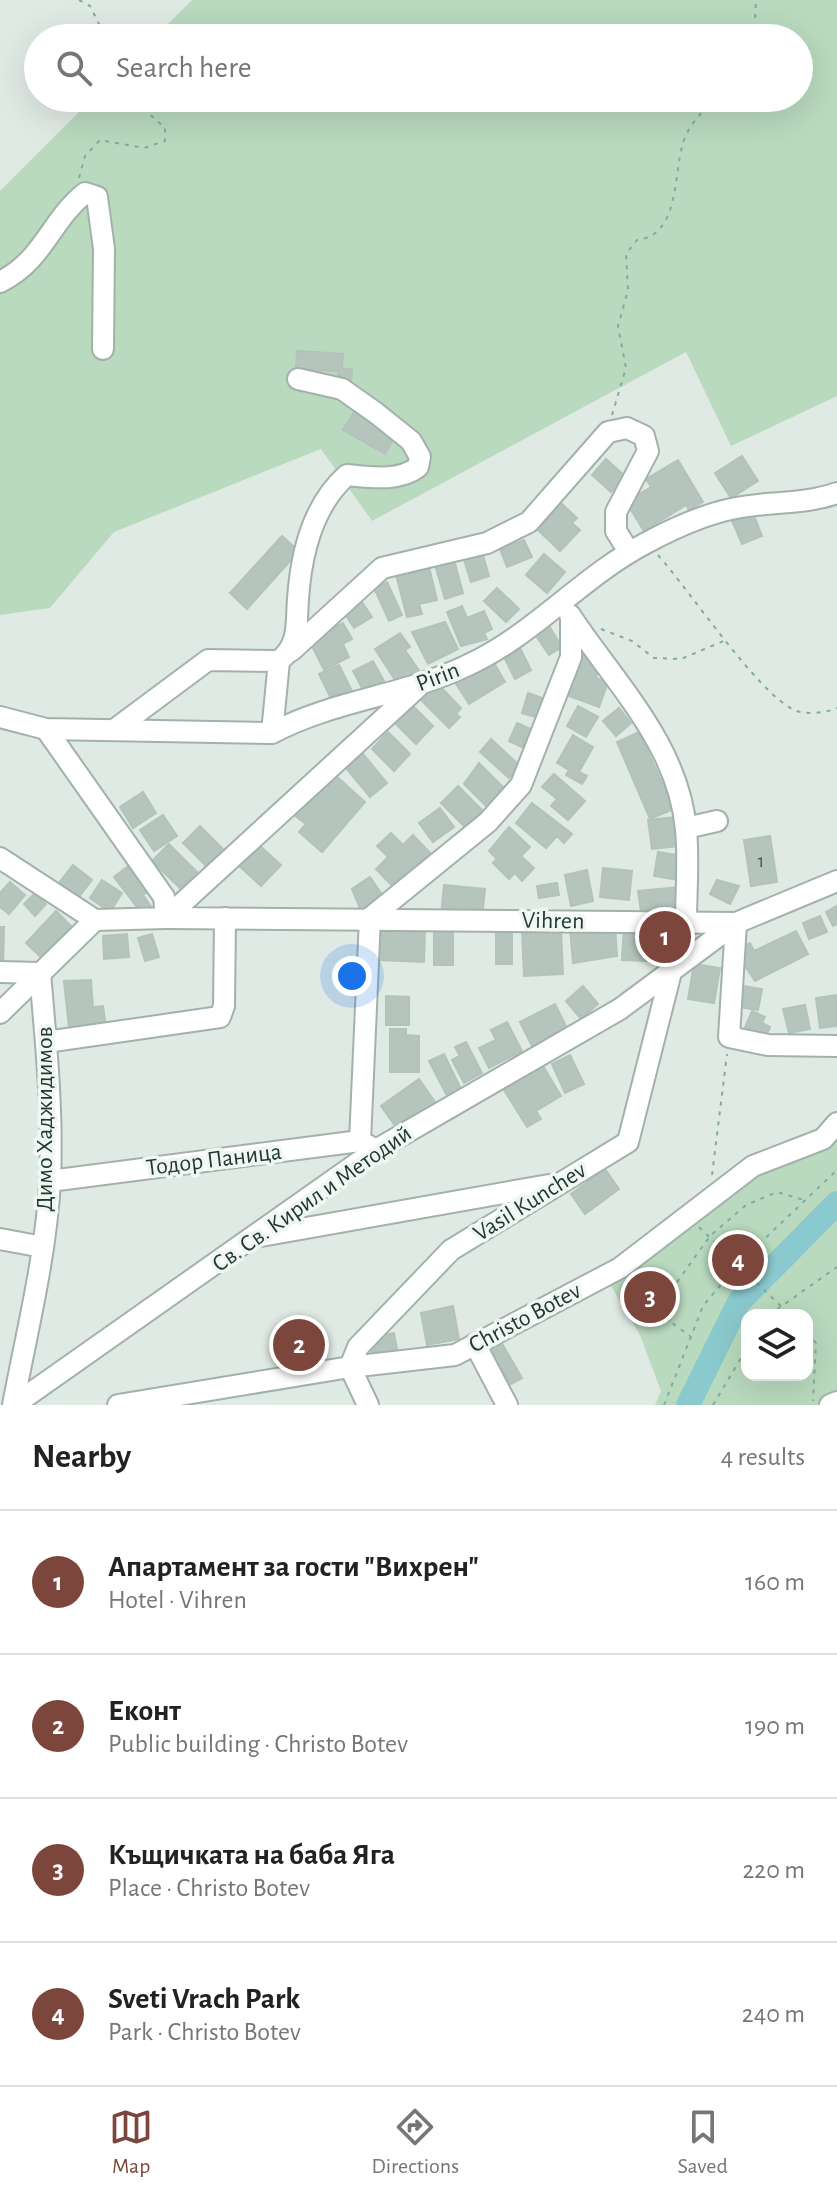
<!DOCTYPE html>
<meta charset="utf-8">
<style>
body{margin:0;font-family:"Alegreya Sans",sans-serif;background:#f6f6f6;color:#222}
.controls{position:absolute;right:24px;bottom:24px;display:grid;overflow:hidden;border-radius:16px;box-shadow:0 8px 32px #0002}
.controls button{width:72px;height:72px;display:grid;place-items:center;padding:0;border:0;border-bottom:2px solid #e0e0e0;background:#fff;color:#222;font:40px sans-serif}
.you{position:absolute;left:352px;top:976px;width:28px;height:28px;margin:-20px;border:6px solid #fff;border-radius:50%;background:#1a73e8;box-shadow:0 0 0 12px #1a73e833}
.badge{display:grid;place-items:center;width:52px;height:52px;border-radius:50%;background:#7c463d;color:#fff;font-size:26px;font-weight:700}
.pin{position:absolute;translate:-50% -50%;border:4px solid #fff;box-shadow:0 2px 8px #0006}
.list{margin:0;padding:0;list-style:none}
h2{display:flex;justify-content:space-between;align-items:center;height:104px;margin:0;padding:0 32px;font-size:34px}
h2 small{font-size:26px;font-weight:400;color:#767676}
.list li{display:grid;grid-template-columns:52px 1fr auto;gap:24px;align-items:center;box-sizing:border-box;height:144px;padding:0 32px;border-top:2px solid #e0e0e0}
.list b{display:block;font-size:30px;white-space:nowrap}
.list p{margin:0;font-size:26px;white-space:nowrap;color:#767676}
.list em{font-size:26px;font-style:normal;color:#767676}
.icon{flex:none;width:44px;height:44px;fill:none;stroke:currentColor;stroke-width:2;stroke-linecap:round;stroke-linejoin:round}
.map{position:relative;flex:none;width:837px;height:1405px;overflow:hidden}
.search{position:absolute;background:#fff;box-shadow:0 8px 32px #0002;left:24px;right:24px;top:24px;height:88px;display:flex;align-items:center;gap:20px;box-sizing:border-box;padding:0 28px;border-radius:44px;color:#767676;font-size:30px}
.sheet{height:680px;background:#fff}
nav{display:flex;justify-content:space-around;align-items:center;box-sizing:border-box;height:112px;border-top:2px solid #e0e0e0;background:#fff;font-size:22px;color:#767676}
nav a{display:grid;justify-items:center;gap:4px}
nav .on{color:#7c463d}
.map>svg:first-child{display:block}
</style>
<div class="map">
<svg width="837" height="1405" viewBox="0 0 837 1405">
<rect width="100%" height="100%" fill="#e0eae4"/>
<!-- green -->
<g fill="#b9dabf" fill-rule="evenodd">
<polygon points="192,0 837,0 837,396 731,446 686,352 372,521 321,449 114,532 50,608 0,615 0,191 93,98 799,98 799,38 154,38"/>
<path d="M837,1128V1405H655L661,1391L640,1335L608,1281L748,1171ZM747,1315H807V1375H747Z"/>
</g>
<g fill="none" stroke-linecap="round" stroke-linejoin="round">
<!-- river -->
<polyline stroke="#8ac9cd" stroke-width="24" points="688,1405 739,1302 837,1203"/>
</g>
<!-- building -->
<g fill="#b5c5bd" stroke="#b3c3bb" stroke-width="2">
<polygon points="297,351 343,354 342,369 352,369 351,386 345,386 345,377 338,376 338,371 296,369"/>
<polygon points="354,412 395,436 385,454 343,430"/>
<polygon points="742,456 758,481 731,498 715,473"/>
<polygon points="606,459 625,476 611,492 592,475"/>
<polygon points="678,460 703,502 689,510 686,505 644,531 626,502 651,487 646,479"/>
<polygon points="562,504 577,518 572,523 580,530 560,551 538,530"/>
<polygon points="751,508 762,536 742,544 730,516"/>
<polygon points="282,536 299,551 247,609 230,593"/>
<polygon points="524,540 532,557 507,567 500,549"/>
<polygon points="544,554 565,572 547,593 526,575"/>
<polygon points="483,555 489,576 471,582 464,560"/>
<polygon points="454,560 463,593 445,599 435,565"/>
<polygon points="428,563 437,600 419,604 422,614 407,617 395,571"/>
<polygon points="387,582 402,615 389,621 374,588"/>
<polygon points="497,588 519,609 506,622 484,601"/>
<polygon points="360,599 372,617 354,628 343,611"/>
<polygon points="462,606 467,618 484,611 492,629 484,633 487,639 461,646 447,612"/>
<polygon points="546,621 562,647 549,655 532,630"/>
<polygon points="445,622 458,649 428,664 412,632"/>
<polygon points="343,623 352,639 343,644 349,657 324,670 309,640"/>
<polygon points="400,633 410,647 405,650 422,675 401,689 375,649"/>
<polygon points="518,644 531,670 515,679 502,653"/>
<polygon points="581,655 601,662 596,678 608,682 599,707 566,695"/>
<polygon points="490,656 505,682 469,704 453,679"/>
<polygon points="373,661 384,681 364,692 353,671"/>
<polygon points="339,665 354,695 334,705 319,674"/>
<polygon points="436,682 461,708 456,714 460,717 449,728 419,698"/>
<polygon points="528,693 548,700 542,719 522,713"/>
<polygon points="412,705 433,726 416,744 395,723"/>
<polygon points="578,706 598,717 586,737 567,726"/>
<polygon points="619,708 631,723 616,736 603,721"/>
<polygon points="517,723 537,732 528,750 509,741"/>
<polygon points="388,732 410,754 394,771 372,749"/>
<polygon points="639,732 674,809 650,819 617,742"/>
<polygon points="573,735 593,747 579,772 587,776 582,784 566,775 569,770 557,763"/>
<polygon points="491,739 520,766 509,778 480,752"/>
<polygon points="363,754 387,783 370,797 346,768"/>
<polygon points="479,763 508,792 490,810 464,784"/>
<polygon points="554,774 585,801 568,820 551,806 557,799 542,787"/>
<polygon points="335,775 365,802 322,852 299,832 306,824 294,815"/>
<polygon points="458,786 488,816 471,833 441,803"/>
<polygon points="143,792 156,813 133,828 120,807"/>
<polygon points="532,803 572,834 564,843 557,836 546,848 516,823"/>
<polygon points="440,808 454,827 433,842 419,823"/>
<polygon points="163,815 177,836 154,851 140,830"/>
<polygon points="676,817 679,846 652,849 648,820"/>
<polygon points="200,826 228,854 211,871 183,843"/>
<polygon points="509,827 530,847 521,856 534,868 522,881 515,873 509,879 493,863 497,859 489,851"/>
<polygon points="391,833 403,845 413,835 435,858 396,890 376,869 388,857 377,846"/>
<polygon points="770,836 777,882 751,886 744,840"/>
<polygon points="169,844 197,872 180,888 152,861"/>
<polygon points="258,844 281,865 261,886 238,865"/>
<polygon points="658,852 683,856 679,880 654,876"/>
<polygon points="131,864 150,890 143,895 152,908 143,915 114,877"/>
<polygon points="73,865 92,880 77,899 58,884"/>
<polygon points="603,868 632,871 629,900 600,897"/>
<polygon points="587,870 593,901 571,906 565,875"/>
<polygon points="370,877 383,896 361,911 352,889"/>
<polygon points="102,880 122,893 110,912 90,898"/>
<polygon points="717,880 739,886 730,904 710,894"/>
<polygon points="10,882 25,895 9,914 0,907 0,893"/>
<polygon points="557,883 559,895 539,898 537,886"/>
<polygon points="444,885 485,889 482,918 441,914"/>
<polygon points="680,887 682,908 641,912 638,891"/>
<polygon points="35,893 46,904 35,916 24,904"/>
<polygon points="837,906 837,924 833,926 826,912"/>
<polygon points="56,911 75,930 45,961 26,943"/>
<polygon points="820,916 827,932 809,939 803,923"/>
<polygon points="615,925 617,956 573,963 570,928"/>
<polygon points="624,925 676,926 676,950 669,950 669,962 622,960"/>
<polygon points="0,927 4,927 3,971 0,971"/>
<polygon points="380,927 425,929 424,962 378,960"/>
<rect x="496" y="929" width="16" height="35"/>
<polygon points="561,930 563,974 524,976 522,931"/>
<rect x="434" y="931" width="19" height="34"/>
<polygon points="796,931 808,954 755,981 735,951 750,943 754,951"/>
<polygon points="127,934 129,957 104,959 103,936"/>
<polygon points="152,934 159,957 145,961 138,938"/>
<polygon points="694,964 720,968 714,1003 688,999"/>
<polygon points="91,980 93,1007 103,1006 107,1034 70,1038 64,981"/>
<polygon points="583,986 598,1004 581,1019 566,1001"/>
<polygon points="743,986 762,989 758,1010 739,1007"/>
<polygon points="837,995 837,1026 820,1028 816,998"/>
<polygon points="386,996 409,997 409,1025 386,1025"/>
<polygon points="555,1004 568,1030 534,1050 520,1022"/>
<polygon points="805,1005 810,1029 789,1033 783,1009"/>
<polygon points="752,1011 765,1017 762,1023 770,1027 764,1041 743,1032"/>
<polygon points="507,1022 522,1051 489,1068 479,1048 496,1040 491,1030"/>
<polygon points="390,1029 406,1029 406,1035 419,1036 419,1072 390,1072"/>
<polygon points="466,1042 482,1073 464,1083 452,1060 460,1056 455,1047"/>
<polygon points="444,1054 461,1089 447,1096 429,1061"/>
<polygon points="570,1055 584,1084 565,1093 552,1064"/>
<polygon points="543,1066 561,1096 536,1111 541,1119 527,1127 504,1090"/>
<polygon points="419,1079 437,1105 399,1131 381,1106"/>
<polygon points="605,1169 619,1189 585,1214 571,1194"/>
<polygon points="453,1306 459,1339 427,1345 421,1313"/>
<polygon points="394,1333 398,1355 373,1359 369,1338"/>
<polygon points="500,1340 522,1378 511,1384 504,1374 498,1377 483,1350"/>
</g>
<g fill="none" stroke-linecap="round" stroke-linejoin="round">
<!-- minor casing -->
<g stroke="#a3b1ab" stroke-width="24">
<g id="minor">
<path d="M0,282C44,260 50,221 85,193L97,197L104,249L103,349"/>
<path d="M570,615C614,682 679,745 686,830C689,860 686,892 686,923"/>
<polyline points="291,651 382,568 487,543 529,522 608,432 627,428 644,436 648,451 616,512 616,531 629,552"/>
<path d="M279,661C300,644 296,624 298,599C301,554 313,505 347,475C369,477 399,482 418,467L420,457L411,441L376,413L342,389L298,379"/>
<polyline points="418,687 166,918 736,923"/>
<path d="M0,717L46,729L272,733C334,700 403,696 466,666C533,636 581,577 646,543C674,528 704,514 736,508C770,501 804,505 837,493"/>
<polyline points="46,729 164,897 166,918 95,920"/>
<polyline points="114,730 208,660 279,661 272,733"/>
<polyline points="686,828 717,821"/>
<polyline points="0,858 95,920"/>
<polyline points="370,918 488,822 521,785 571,657 571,617"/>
<polyline points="736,923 729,1037 768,1045 837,1046"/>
<path d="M0,972L40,973C46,1042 53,1113 50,1181C46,1256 27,1331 13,1405"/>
<polyline points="0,1013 95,920"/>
<polyline points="46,1042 220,1017 224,1006 225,918"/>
<polyline points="360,1141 370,918"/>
<polyline points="50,1181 360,1141 376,1150"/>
<polyline points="261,1236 549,1185"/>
<polyline points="0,1239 43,1247"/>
<polyline points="475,1344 507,1405"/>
<polyline points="14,1405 376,1150 620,1009 736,923 837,881"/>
<polyline points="118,1405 350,1367 455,1355 620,1268 753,1166 823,1139 837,1123"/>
<polyline points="368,1405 350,1367 358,1347 451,1250 628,1142 671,972"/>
<polyline points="830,1405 837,1402"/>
</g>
</g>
<!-- path -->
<g stroke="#82ac9b" stroke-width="2" stroke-dasharray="4 6" stroke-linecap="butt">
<polyline points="79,0 90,6 101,28 95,38"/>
<polyline points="754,38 756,0"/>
<polyline points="79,178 85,156 100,140 144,148 165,141 165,128 132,98"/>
<path d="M612,415L626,368L618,326L628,290L626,254L637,240C680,235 673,176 683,143C689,124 702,112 716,98"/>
<path d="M658,555C690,591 757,692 794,710C804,715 827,713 837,708"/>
<polyline points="601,629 632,641 654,658 681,659 726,640"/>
<polyline points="712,1175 727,1054"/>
<polyline points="699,1227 790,1315"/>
<polyline points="629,1284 635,1296 690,1336"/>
<polyline points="769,1315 837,1267"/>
<polyline points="668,1321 675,1285 710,1236 746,1205 777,1192 804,1200"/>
<polyline points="807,1333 816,1343 813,1401"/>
<polyline points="664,1405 703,1306 738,1264 837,1170"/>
<polyline points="713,1405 747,1348"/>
</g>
<!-- minor -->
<use href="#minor" stroke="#fff" stroke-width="20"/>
</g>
<g text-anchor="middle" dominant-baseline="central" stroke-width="7" stroke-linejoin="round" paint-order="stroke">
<!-- number labels -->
<g font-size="20" fill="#475c54">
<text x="761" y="861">1</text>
</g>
<!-- street labels -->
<g font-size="24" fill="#223931" stroke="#f0f7f3">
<text transform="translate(438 677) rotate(-21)">Pirin</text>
<text transform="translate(553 921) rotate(1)">Vihren</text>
<text transform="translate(45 1119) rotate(-90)">Димо Хаджидимов</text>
<text transform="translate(214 1160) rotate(-7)">Тодор Паница</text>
<text transform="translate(312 1199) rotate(-35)">Св. Св. Кирил и Методий</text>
<text transform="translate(530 1202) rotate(-32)">Vasil Kunchev</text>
<text transform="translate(525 1318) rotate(-28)">Christo Botev</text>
</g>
</g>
</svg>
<div class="controls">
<button><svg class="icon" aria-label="layers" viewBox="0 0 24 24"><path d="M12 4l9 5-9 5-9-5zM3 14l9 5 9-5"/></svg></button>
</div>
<div class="you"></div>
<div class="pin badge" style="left:665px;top:937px">1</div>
<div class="pin badge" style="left:299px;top:1345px">2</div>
<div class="pin badge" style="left:650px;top:1297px">3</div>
<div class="pin badge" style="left:738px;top:1260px">4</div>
<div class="search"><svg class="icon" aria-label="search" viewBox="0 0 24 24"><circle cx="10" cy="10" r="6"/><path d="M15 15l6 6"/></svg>Search here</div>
</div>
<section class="sheet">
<h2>Nearby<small>4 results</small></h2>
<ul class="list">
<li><span class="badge">1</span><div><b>Апартамент за гости &quot;Вихрен&quot;</b><p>Hotel · Vihren</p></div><em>160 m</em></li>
<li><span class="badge">2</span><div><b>Еконт</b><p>Public building · Christo Botev</p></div><em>190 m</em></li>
<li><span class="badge">3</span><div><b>Къщичката на баба Яга</b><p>Place · Christo Botev</p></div><em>220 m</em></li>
<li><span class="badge">4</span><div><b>Sveti Vrach Park</b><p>Park · Christo Botev</p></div><em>240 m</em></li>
</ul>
</section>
<nav>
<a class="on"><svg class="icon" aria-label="map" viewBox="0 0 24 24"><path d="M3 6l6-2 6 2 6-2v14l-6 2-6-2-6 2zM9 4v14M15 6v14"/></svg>Map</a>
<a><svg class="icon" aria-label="directions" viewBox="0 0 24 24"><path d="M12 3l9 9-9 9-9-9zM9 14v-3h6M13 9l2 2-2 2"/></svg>Directions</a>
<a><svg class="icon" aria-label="saved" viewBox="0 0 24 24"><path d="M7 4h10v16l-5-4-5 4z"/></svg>Saved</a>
</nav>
